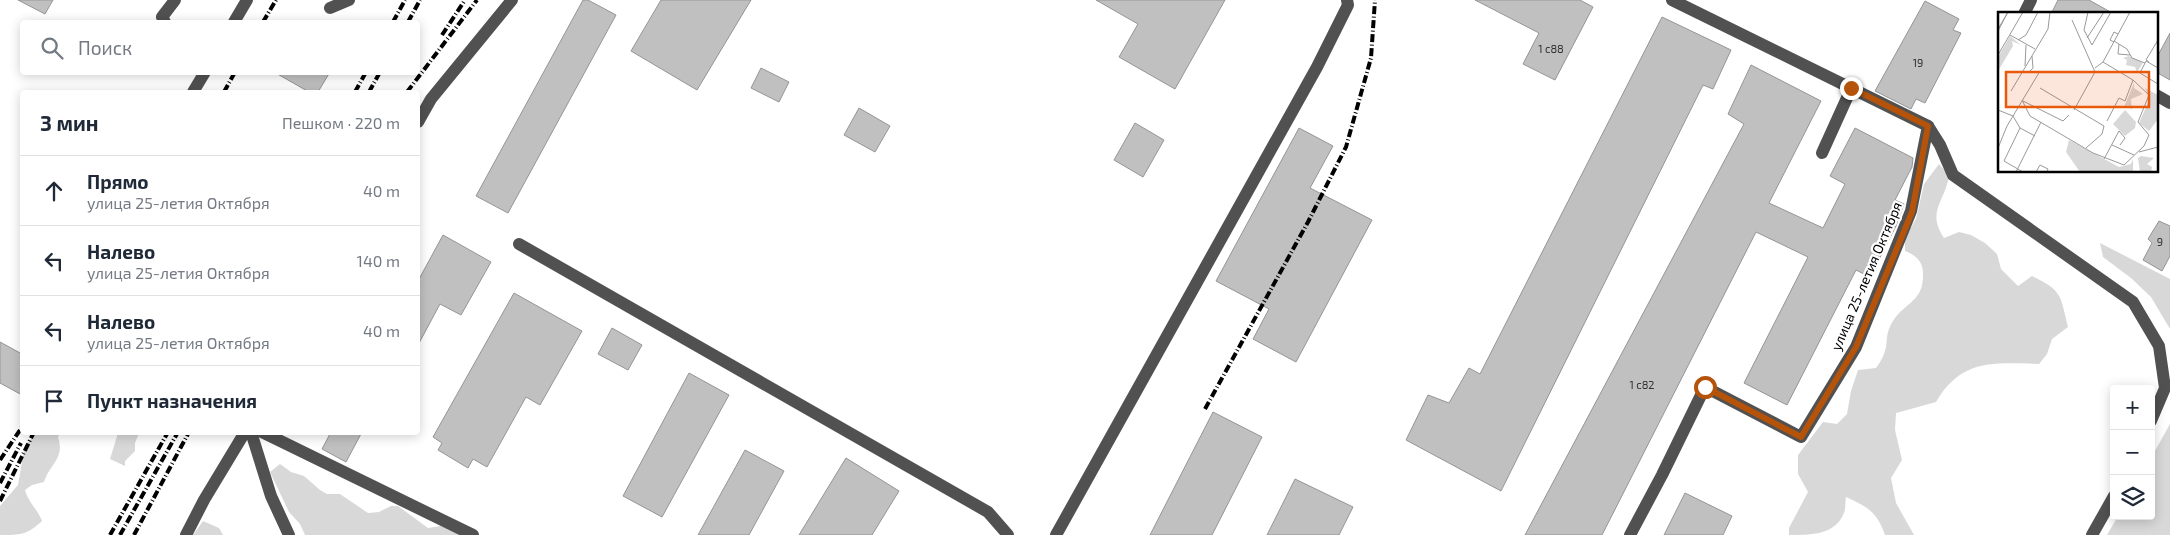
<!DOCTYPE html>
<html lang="ru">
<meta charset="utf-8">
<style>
body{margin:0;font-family:"Exo 2",sans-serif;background:#f6f6f7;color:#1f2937}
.controls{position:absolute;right:15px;bottom:15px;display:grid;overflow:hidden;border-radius:5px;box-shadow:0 2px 12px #0003}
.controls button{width:45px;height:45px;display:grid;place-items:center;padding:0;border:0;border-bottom:1px solid #e0e1e3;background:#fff;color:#1f2937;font:25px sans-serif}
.stop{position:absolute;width:15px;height:15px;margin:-11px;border:4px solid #b45309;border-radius:50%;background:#fff}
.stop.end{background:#b45309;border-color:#fff;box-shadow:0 1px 5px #0008}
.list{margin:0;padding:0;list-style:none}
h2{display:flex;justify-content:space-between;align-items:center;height:65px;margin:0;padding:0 20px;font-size:21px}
h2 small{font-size:16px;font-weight:400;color:#747a83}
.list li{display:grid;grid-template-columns:32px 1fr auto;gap:15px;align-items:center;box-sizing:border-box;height:70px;padding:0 20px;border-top:1px solid #e0e1e3}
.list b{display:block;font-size:19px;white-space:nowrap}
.list p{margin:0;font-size:16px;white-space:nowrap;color:#747a83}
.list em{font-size:16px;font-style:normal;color:#747a83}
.icon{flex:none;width:28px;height:28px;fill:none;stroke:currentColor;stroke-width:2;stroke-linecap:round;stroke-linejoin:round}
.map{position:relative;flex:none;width:2170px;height:535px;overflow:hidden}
.search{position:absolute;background:#fff;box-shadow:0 2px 12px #0003;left:20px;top:20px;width:400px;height:55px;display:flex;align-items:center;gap:12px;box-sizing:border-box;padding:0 18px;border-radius:5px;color:#747a83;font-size:19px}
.panel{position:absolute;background:#fff;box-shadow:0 2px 12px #0003;left:20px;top:90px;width:400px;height:345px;border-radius:5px}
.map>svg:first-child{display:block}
</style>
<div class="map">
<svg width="2170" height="535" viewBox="0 0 2170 535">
<rect width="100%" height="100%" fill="#fff"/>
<!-- green -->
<g fill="#d8d8d8">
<path d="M1939,164L1949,176C1945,202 1926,211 1944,238L1959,232L1971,235L1985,243L1997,254L2001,269L2018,286L2032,276C2063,291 2060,295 2068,327L2052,339L2047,354L2039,364C1994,363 1962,358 1936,402L1896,413L1895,430L1902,460L1891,478L1896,503L1914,535H1885C1877,512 1868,507 1846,497C1845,501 1846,508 1844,513C1835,535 1812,535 1789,535V528L1808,492L1798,474V455L1823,422L1837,424L1847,414L1851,391L1858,370L1876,368C1879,364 1882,359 1884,354C1889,342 1884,335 1893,321C1906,301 1924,302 1923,273C1923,261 1915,255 1905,251V237L1916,219L1924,184Z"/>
<polygon points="2100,243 2170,279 2170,329 2151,297 2131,278 2103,257"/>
<polygon points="2170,424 2170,535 2107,535 2118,516 2151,516 2151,458"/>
<path d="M38,432L60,433L58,437C65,459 50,463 44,482L32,485L25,490C28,502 38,510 42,521C27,535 21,535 0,535V506L18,485L25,445Z"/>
<polygon points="118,433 139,433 135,443 135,451 125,461 125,466 110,459"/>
<polygon points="280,464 291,472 304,476 320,490 327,494 340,494 368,513 379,512 391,506 398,506 428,528 441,526 464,535 305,535 300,524 289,512 270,472"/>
<polygon points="203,521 219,528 223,535 193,535"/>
</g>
<!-- building -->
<g fill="#c0c0c0" stroke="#959595">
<polygon points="18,0 53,0 45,14"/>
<polygon points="583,0 588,0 616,15 508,213 476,196"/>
<polygon points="661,0 751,0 697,90 631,51"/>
<polygon points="1096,0 1225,0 1175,89 1119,57 1138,24"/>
<polygon points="1475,0 1580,0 1593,7 1555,80 1523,64 1539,33"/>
<polygon points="2058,0 2089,0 2114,14 2051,14"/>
<polygon points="1925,1 1959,19 1953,30 1961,33 1925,103 1916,99 1911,109 1875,91"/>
<polygon points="1662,17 1731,50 1713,89 1703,85 1501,491 1406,440 1428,395 1449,403 1469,368 1480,374"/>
<polygon points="2170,33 2170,80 2156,72 2156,59"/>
<polygon points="1751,65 1821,101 1769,203 1823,228 1845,184 1830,176 1855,128 1913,158 1912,167 1895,200 1904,204 1896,226 1870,277 1856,270 1787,405 1744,383 1808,257 1756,232 1602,535 1525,535 1744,124 1728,114"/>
<polygon points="761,68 789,82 779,102 751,88"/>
<polygon points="274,72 330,72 318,92 309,92"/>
<polygon points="859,108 890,126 875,152 844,135"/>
<polygon points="1135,123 1164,140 1143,177 1114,160"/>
<polygon points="1299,128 1333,146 1310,188 1372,220 1296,362 1253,339 1269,309 1216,281"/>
<polygon points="2159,221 2170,226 2170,256 2162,271 2143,260 2152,243 2148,239"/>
<polygon points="443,235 491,262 461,315 440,304 418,345 418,281"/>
<polygon points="514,293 582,331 540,405 526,397 487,467 473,459 468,468 438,450 442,443 433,437"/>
<polygon points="612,328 642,345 628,370 598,354"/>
<polygon points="0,342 22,354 22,395 0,383"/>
<polygon points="689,373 729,395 662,517 623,496"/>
<polygon points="1213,412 1262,437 1212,535 1150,535"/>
<polygon points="331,432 362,432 346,462 322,449"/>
<polygon points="745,450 784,471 749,535 698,535"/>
<polygon points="846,458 899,491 872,535 799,535"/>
<polygon points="1295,479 1353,507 1339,535 1267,535"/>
<polygon points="1685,493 1732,516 1723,535 1664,535"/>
</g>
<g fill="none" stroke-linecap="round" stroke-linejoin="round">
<!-- minor -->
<g stroke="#515151" stroke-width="12">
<polyline points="330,8 349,0"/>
<polyline points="2024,14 2031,0"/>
<polyline points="165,22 162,17 175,0"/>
<polyline points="234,22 247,0"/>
<polyline points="193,92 205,72"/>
<polyline points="2156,95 2170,103"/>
<polyline points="418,122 431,99 512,0"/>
<polyline points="1928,126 1940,145 1953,175 2133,302 2159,346 2165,388 2151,421"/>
<polyline points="1822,153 1851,89"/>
<polyline points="519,244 988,512 1008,535"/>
<polyline points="251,432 271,496 289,535"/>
<polyline points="262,432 473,535"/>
<polyline points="186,535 204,500 245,432"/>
<polyline points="1056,535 1317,67 1348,5 1347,0"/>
<polyline points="1630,535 1662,475 1705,387 1801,437 1856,347 1911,211 1928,126 1672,0"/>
<polyline points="2092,535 2114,496"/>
</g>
<!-- rail -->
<g stroke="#000" stroke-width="4" stroke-dasharray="8 2.5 1 2.5" stroke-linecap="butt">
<polyline points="263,22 276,0"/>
<polyline points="393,22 405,0"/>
<polyline points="408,22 420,0"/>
<polyline points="442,35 465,0"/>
<polyline points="224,92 235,72"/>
<polyline points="355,92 366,72"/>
<polyline points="369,92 380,72"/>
<polyline points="407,92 477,0"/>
<polyline points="1205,409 1308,222 1346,147 1371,58 1375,0"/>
<polyline points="0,460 22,427"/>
<polyline points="0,483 21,443"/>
<polyline points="0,501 34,432"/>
<polyline points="110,535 168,432"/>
<polyline points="120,535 178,432"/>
<polyline points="134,535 189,432"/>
</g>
</g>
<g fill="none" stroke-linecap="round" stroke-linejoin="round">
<!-- route -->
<polyline stroke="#b45309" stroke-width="6" points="1705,387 1801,437 1856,347 1912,212 1928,126 1851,88"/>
</g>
<g text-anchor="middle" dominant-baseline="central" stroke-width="4.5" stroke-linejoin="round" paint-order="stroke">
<!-- number labels -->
<g font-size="11" fill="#303030">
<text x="1551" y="48">1 с88</text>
<text x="1918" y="62">19</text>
<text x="2160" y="241">9</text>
<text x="1642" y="384">1 с82</text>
</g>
<!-- street labels -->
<g font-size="14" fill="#000" stroke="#fff">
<text transform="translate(1866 276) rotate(-67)">улица 25-летия Октября</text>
</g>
</g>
<!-- overview -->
<g transform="translate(1998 12)">
<rect width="160" height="160" fill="#fff"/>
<path d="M12,24L23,33L14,29L15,34L0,59V45ZM131,44L145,51L139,60L137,55L128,53L129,48L125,46ZM136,71V76L145,82L133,87L134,98L130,93L126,95ZM147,76L160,83V107L151,119L141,111L152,86ZM127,98L138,110L137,116L127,124L115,112ZM71,128L121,155L133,152L135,147V160H82L68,140ZM143,144L156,146L149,152L154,155L153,160H142L140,146Z" fill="#d8d8d8"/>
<path fill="none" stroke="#999" stroke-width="1" d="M90,0L86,18L94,33L113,0M74,8L97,60L76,98M0,17L10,0M0,19L10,0M12,23L37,37M89,26L106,0M20,28L28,23L40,0M116,29L129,37L134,46L147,51M116,30L112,28L116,20L120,22M121,32L120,42L132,43M0,43L25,0M105,50L135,68L127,89L121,86L109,109M151,50L148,48L160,28M27,54L28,33M97,56L105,50L132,0M160,56L148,49L142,61L160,72M30,61L35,56L34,44M42,76L106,114L104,122L88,136M13,79L50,17L52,0M24,88L32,104L95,141L126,153L146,134L151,123L140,110L151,83L135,68M25,89L65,109L71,103M0,98L15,104L22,116L37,124M22,116L6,149L25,160M114,133L136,143M0,136L9,114L42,59M141,140L160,135M106,147L121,119L127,126L122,133M18,160L43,110M38,160L42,153L50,157L49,160"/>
<path fill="#e8590c" fill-opacity="0.15" stroke="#e8590c" stroke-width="2.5" d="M8,60H151V95H8Z"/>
<rect width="160" height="160" fill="none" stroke="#000" stroke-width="2.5"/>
</g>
</svg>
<div class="controls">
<button>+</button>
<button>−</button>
<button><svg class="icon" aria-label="layers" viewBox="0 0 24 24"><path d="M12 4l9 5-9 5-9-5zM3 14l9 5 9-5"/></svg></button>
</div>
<div class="stop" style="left:1705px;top:387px"></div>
<div class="stop end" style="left:1851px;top:88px"></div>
<div class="search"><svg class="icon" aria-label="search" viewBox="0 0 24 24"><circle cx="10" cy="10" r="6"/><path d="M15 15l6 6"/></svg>Поиск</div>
<section class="panel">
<h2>3 мин<small>Пешком · 220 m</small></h2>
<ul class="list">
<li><svg class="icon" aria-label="ahead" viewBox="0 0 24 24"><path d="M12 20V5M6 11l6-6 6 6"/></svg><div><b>Прямо</b><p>улица 25-летия Октября</p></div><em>40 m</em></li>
<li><svg class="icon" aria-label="left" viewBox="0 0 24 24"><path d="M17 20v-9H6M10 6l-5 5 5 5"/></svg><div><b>Налево</b><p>улица 25-летия Октября</p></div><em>140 m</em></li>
<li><svg class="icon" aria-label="left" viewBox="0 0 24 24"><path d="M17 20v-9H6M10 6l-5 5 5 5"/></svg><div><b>Налево</b><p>улица 25-летия Октября</p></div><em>40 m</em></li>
<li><svg class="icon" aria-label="arrive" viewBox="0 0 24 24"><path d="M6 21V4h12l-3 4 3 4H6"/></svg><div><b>Пункт назначения</b></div></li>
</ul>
</section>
</div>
